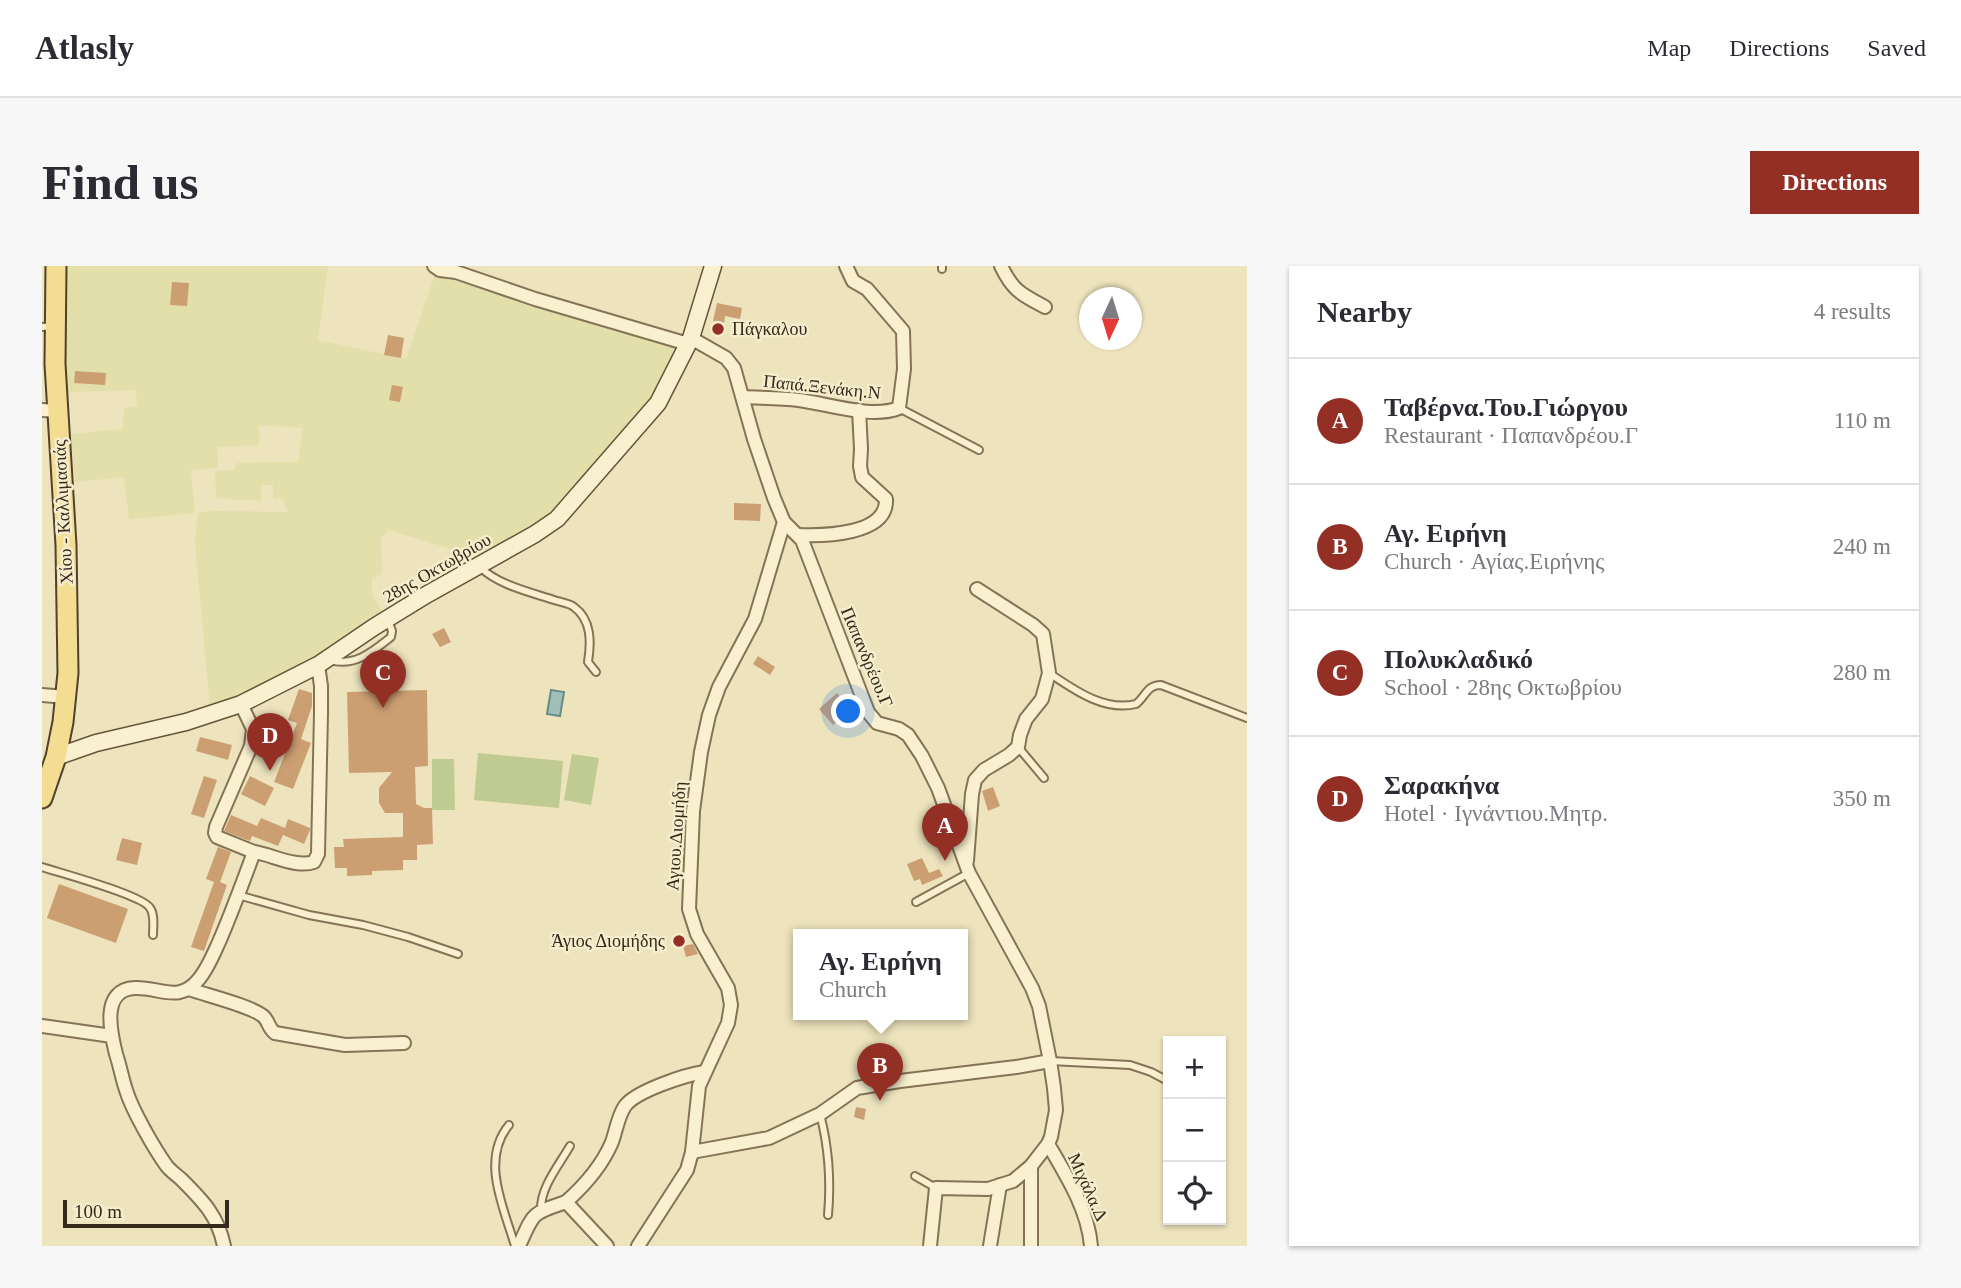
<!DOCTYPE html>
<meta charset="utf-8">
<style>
body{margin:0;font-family:Georgia,serif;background:#f7f7f7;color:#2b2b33}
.controls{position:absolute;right:21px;bottom:21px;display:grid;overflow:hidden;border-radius:0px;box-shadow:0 2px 5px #0004}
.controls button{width:63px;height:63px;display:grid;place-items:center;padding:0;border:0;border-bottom:2px solid #e1e1e2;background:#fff;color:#2b2b33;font:35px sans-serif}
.compass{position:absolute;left:1037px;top:21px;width:63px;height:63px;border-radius:50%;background:#fff;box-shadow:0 2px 5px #0004;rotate:184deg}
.scale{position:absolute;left:21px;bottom:18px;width:166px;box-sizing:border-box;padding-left:7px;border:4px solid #34291b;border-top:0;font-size:19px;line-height:24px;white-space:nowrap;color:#34291b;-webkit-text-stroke:5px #f5edcc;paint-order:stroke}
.you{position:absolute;left:807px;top:446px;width:24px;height:24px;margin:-18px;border:5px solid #fff;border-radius:50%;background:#1a73e8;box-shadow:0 0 0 10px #1a73e833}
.badge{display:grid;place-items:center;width:46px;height:46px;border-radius:50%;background:#942f26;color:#fff;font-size:23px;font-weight:700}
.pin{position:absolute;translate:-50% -58px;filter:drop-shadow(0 2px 4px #0008)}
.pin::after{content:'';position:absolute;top:37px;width:24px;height:21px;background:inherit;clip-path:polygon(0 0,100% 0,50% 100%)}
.popup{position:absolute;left:751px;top:663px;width:175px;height:91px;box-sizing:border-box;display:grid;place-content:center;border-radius:0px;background:#fff;filter:drop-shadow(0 2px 5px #0005);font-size:23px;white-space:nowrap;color:#7c7c81}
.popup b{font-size:26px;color:#2b2b33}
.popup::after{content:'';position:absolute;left:50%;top:100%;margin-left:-14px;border:14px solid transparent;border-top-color:#fff}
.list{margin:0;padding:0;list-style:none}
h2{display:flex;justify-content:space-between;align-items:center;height:91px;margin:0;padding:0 28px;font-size:30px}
h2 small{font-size:23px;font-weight:400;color:#7c7c81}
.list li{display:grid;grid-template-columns:46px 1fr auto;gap:21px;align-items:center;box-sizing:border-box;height:126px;padding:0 28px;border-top:2px solid #e1e1e2}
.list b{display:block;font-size:26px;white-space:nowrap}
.list p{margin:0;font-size:23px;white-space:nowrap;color:#7c7c81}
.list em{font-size:23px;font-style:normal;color:#7c7c81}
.icon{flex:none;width:38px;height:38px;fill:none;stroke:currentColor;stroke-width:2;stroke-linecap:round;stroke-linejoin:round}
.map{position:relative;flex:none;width:1205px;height:980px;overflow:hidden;border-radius:0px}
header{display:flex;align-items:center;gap:42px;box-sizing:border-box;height:98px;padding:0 35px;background:#fff;border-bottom:2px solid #e1e1e2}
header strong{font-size:33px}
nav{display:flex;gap:38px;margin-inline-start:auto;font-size:24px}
.intro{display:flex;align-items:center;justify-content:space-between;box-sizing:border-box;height:168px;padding:0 42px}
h1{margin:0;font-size:49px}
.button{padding:18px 32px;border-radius:0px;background:#942f26;color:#fff;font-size:24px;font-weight:700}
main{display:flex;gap:42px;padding:0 42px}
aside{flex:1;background:#fff;border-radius:0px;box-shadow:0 2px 5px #0004}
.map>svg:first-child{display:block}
</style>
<header>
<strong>Atlasly</strong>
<nav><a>Map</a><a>Directions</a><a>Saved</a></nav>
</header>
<div class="intro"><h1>Find us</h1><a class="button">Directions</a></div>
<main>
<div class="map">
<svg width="1205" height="980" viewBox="0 0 1205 980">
<rect width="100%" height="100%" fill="#ede3bd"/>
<!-- farmland -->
<polygon fill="#e3dfaa" points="20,0 286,0 276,74 364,93 394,6 642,79 614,134 511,252 439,292 346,264 339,272 340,308 330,312 330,330 343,349 285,388 208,428 168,442 153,276 156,246 174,245 246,246 241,233 231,233 231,219 219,219 219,235 174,232 173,205 193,204 194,197 256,196 261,162 217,159 217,179 175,181 176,202 149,204 153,247 87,253 82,211 33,216 29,168 81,163 82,142 95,141 94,124 23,126"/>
<!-- green -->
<g fill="#bfcb91">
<polygon points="436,487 521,495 517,542 432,534"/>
<polygon points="530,488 557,492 549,539 522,534"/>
<polygon points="390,493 412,493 413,544 390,544"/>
</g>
<!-- water -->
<polygon fill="#a0bfb8" stroke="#688c86" stroke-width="2" points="509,424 522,426 518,450 505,448"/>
<!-- building -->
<g fill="#cc9f72">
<polygon points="130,16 147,17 145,40 128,39"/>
<polygon points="675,37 700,42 698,53 683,50 682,57 671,55"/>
<polygon points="346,69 362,72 359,92 342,89"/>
<polygon points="33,105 64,107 63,119 32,117"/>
<polygon points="350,119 361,121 358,136 347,134"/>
<polygon points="692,237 719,238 718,255 692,254"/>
<polygon points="402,362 409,376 398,381 390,368"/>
<polygon points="716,390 733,401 728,409 711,398"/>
<polygon points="257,423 270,427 270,440 259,473 269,477 251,523 232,516 255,457 246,454"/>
<polygon points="385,424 386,500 373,501 374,538 382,542 390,542 391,578 375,579 375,594 361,594 361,604 330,605 330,609 305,610 305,602 293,602 292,581 302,581 301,573 361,571 361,547 343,547 337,537 337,522 350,506 307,507 305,426"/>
<polygon points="795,427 809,444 791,459 777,443"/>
<polygon points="158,471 190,479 186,494 154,485"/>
<polygon points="162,510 175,514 162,552 149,548"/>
<polygon points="208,510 232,522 223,540 199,528"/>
<polygon points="951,521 958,540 946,545 940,525"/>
<polygon points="189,549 215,560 219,552 243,562 246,553 268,562 268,564 262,578 241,569 236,580 210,570 208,575 182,565"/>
<polygon points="80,572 100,577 95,599 74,594"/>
<polygon points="176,581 189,586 178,616 185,619 162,685 149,681 172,616 164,613"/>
<polygon points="880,592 887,607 897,603 901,610 880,619 878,613 872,615 865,598"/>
<polygon points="17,618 86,643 74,677 5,652"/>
<polygon points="651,678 656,688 644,691 641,680"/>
<polygon points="814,841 824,843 822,854 812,851"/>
</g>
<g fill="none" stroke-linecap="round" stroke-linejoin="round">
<!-- lane casing -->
<g stroke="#857356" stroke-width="10">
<g id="lane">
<polyline points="900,0 900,3"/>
<polyline points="0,61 12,60"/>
<polyline points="857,142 937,184"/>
<path d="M438,301C456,319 488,326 512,334C518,336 527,337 532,341C550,354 549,377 546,396L554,406"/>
<path d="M288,394C313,401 330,386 349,371L350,365L346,354"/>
<path d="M1007,407C1031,423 1062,446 1094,438C1104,430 1105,419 1119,419L1205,452"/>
<polyline points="976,481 1002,512"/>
<path d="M0,601C18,607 101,629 108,642C113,649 111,661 111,669"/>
<polyline points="196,629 267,649 321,659 366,671 416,688"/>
<polyline points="874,636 927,607"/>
<polyline points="1008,795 1088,799 1109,806 1126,815"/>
<path d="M778,848C787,882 789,914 786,949"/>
<path d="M467,859C438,894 462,942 473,980"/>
<polyline points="873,910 894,922"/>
<path d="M499,944C498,922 517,899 528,880"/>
</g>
</g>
<!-- street casing -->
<g stroke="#857356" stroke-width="16">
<g id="street">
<polyline points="392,0 398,4 414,6 493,33 646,78"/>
<path d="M959,0C971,25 979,28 1003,41"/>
<polyline points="649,72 684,92 692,102 712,173 732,232 742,256 760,274 826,446 835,457 857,463 866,469 880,490 896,522 927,607 990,722 997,740 1008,795 1012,822 1014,844 1009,871 1006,878 989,900 989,980"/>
<path d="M701,131C719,132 738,132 757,134C786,138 830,153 857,142L862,103L861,65L825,23L811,15L804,0"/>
<polyline points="0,144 16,145"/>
<path d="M756,269C782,270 846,269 844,233L820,211L818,200L819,183L817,144"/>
<polyline points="0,429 24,431"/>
<path d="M212,586C231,589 254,602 272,596L276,588L279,447V420L276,399"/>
<polyline points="925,595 930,528 933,514 942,504 967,489 976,481 978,469 984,453 1000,433 1007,407 1001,368 991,359 935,323"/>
<path d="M147,723C164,729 209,740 221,750C227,755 226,762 233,767L303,779L362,777"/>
<polyline points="0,760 70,770"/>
<path d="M1006,878C1024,909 1046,943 1049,980"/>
<polyline points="650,886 727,872 778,848 815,822 858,815 974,801 1008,795"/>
<path d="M524,936C543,919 560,900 570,876C574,865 576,850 583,840C594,825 643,809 662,806"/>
<path d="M182,980C176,950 161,935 140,914C135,909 128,905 124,899C112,882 90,844 84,824C80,812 78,800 74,788C69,768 58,723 93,722C118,721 137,738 157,713C166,702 171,689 177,676C190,646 201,616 212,586L175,571L173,567L174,561L209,480L211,463L199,438"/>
<path d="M477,980C492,946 489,948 524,936L565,980"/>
<polyline points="596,980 645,904 650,886 657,820 686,757 689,739 686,722 655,668 647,643 651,545 659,486 667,449 677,421 713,353 742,256"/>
<polyline points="888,980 894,922 946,923 971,915 989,900"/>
<polyline points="948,980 958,919"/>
</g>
</g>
<!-- secondary casing -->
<g stroke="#66543a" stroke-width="19">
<polyline id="secondary" points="14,491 54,477 144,456 199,438 276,399 332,361 384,329 493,268 515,253 616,137 649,72 671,0"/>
</g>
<!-- primary casing -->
<g stroke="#52412b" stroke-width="23">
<polyline id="primary" points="0,532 14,491 21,456 26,407 24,279 13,98 14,0"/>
</g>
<!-- lane -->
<use href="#lane" stroke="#f9f0cf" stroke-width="6"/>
<!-- street -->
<use href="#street" stroke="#f9f0cf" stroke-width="12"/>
<!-- secondary -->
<use href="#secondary" stroke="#f9f0cf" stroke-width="16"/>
<!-- primary -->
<use href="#primary" stroke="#f2dd93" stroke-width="19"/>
</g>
<!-- markers -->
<g fill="#942f26" stroke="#f5edcc" stroke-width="2.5">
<circle cx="676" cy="63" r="7"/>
<circle cx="637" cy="675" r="7"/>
</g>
<g text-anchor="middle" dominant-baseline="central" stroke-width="5" stroke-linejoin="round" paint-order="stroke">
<!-- poi labels -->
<g font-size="18" fill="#34291b" stroke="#f5edcc" text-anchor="start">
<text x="690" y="63">Πάγκαλου</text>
<text x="623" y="675" text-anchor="end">Άγιος Διομήδης</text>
</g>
<!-- street labels -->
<g font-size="18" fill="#34291b" stroke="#f5edcc">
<text transform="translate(780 121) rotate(6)">Παπά.Ξενάκη.Ν</text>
<text transform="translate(21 246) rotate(-93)">Χίου - Καλλιμασιάς</text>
<text transform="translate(395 302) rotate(-30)">28ης Οκτωβρίου</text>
<text transform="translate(825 391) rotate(67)">Παπανδρέου.Γ</text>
<text transform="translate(634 570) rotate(-86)">Αγιου.Διομήδη</text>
<text transform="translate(1046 921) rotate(66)">Μιχάλα.Δ</text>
</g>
</g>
</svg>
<div class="controls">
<button>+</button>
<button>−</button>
<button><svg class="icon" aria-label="locate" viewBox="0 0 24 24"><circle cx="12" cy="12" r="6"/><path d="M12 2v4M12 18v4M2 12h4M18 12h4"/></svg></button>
</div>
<svg class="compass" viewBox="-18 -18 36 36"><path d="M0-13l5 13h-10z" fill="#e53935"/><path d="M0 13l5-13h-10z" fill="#7c7c81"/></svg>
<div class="scale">100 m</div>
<div class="you"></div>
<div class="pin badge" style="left:903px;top:595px">A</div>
<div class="pin badge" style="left:838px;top:835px">B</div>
<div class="popup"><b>Αγ. Ειρήνη</b>Church</div>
<div class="pin badge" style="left:341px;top:442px">C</div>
<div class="pin badge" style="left:228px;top:505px">D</div>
</div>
<aside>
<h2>Nearby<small>4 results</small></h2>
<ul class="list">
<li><span class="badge">A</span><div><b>Ταβέρνα.Του.Γιώργου</b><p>Restaurant · Παπανδρέου.Γ</p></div><em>110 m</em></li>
<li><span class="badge">B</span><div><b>Αγ. Ειρήνη</b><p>Church · Αγίας.Ειρήνης</p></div><em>240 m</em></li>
<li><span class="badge">C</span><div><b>Πολυκλαδικό</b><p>School · 28ης Οκτωβρίου</p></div><em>280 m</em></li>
<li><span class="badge">D</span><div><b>Σαρακήνα</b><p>Hotel · Ιγνάντιου.Μητρ.</p></div><em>350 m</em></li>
</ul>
</aside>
</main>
